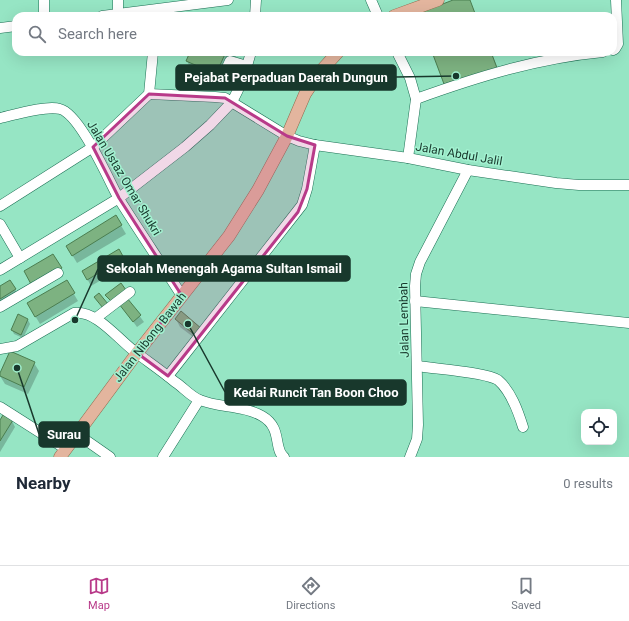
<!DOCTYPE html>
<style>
body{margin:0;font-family:Roboto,sans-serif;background:#f2f2f3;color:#1f2937}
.controls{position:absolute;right:12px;bottom:12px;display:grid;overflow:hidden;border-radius:8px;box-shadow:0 4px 16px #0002}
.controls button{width:36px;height:36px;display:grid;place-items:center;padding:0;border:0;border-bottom:1px solid #e0e1e3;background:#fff;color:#1f2937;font:20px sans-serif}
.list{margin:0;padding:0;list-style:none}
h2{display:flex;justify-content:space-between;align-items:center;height:52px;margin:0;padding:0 16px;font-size:17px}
h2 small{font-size:13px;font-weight:400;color:#747a83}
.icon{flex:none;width:22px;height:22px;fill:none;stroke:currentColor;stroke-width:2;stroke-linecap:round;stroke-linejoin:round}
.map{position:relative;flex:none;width:629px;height:457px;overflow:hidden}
.search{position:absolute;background:#fff;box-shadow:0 4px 16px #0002;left:12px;right:12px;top:12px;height:44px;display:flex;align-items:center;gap:10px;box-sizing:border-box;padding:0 14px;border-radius:12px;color:#747a83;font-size:15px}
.sheet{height:108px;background:#fff}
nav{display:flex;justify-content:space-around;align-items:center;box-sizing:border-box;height:56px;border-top:1px solid #e0e1e3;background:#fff;font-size:11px;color:#747a83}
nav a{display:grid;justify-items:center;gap:2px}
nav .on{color:#b83a89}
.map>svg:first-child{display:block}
</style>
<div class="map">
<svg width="629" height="457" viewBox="0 0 629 457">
<rect width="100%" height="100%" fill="#96e5c4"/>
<!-- shadow -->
<g fill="#0003">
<polygon points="191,52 238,52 233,63 220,82 191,69 187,61"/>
<polygon points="433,52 491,52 501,76"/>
<polygon points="116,217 126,234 77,263 67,246"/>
<polygon points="119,250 127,265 91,286 83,271"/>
<polygon points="10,281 20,298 0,309 0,287"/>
<polygon points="66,281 78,301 40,324 28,304"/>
<polygon points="127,299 144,322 137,327 121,305"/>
<polygon points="176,319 201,329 206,337 201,343 180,327"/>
<polygon points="28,320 30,324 23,338 14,334 12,330"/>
<polygon points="34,363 39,371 28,394 5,384 0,376"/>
<polygon points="12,421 15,427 0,452 0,422"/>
</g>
<!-- building -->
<g fill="#7db281" stroke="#4b7e50">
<polygon points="453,0 470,0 476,16 418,16 417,14"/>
<polygon points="190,52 230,52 229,55 225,54 216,74 186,61"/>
<polygon points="432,52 491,52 497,68 444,84"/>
<polygon points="116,215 122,225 72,256 66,246"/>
<polygon points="119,249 124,258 87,280 82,271"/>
<polygon points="53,254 62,268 32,286 24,271"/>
<polygon points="10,280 16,289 0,299 0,286"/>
<polygon points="67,280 75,293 35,317 27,303"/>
<polygon points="121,283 126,290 111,301 105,295"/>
<polygon points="99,293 108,304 103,308 94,297"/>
<polygon points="127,298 141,315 133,322 119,304"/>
<polygon points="181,311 202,329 196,336 175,319"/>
<polygon points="18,314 28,319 21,335 11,330"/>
<polygon points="10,351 35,362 24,387 0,376 0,373"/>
<polygon points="3,415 13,420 0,441 0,420"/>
</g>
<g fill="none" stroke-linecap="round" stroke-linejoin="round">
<!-- minor casing -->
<g stroke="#1a6f53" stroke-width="11">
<g id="minor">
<polyline points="118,0 118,14"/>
<polyline points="371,0 378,16"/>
<polyline points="44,16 44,0"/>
<polyline points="102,16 228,0"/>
<polyline points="255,16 256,0"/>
<polyline points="0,28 16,26"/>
<polyline points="613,50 615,49 618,44 616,0"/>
<polyline points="397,52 410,78 416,99 408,158"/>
<polyline points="222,78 230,61 247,66"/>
<polyline points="149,94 215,97 225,98 287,136 299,141 315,145 408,158 468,170 556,183 579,185 629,185"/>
<path d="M416,99C477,77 538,58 603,52"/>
<path d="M0,118C14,115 46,105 60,109C80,114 108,179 119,199C139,231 161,263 182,296"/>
<polyline points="0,206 93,147 149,94 153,52"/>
<polyline points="0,224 20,258"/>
<polyline points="0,270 119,198 185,147 210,125 232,102 238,90 247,66 251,52"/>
<polyline points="415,301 629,323"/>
<polyline points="0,307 58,273"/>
<polyline points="96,318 130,292"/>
<path d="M0,349L17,346L74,313C96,310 117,338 134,351C147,361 162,371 175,382C183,387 191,397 200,400C219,408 243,405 262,416C283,428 273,449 284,457"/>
<path d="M418,366C435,369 486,372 498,380C511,391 518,411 523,427"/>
<polyline points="168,376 302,205 307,189 315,145"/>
<polyline points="0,407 66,449"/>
<polyline points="77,434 110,457"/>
<polyline points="163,457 199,400"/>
<polyline points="410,457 417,439 418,425 415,286 416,274 420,262 468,170"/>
</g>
</g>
<!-- major casing -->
<g stroke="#90694c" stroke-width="13">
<g id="major">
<polyline points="394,16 438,0"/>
<polyline points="60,457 137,353 229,236 258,190 287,136 305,94 319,73 338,52"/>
</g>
</g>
<!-- minor -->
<use href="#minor" stroke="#fff" stroke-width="10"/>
<!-- major -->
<use href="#major" stroke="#e3b59e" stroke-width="12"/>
</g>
<!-- marked area -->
<path fill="#b83a89" fill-opacity="0.2" stroke="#b83a89" stroke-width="3" stroke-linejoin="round" d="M149,94L225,98L287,136L315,145L307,189L298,212L168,376L137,353L182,296L119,198L93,147Z"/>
<g text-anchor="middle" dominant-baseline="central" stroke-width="3" stroke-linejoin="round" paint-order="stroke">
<!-- street labels -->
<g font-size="12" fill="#18382c" stroke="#a3f2d1">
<text transform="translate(459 154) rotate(10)">Jalan Abdul Jalil</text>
<text transform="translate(124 178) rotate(59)">Jalan Ustaz Omar Shukri</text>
<text transform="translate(404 320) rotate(-91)">Jalan Lembah</text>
<text transform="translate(150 337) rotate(-52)">Jalan Nibong Bawah</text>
</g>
</g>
<!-- callouts -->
<path fill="none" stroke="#18382c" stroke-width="1.5" d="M456 76L396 77M75 320L98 269M188 324L225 392M17 368L39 434"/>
<g fill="#18382c" stroke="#a3f2d1" stroke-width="1.5">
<circle cx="456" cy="76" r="4"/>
<circle cx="75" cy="320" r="4"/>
<circle cx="188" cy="324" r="4"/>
<circle cx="17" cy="368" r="4"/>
</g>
<g fill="#18382c" stroke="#18382c" stroke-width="1.5">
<rect x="176" y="65" width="220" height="25" rx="4"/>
<rect x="98" y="256" width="252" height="25" rx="4"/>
<rect x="225" y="380" width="181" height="25" rx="4"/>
<rect x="39" y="422" width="50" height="25" rx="4"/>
</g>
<g font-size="13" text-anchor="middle" font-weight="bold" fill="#fff">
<text x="286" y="82">Pejabat Perpaduan Daerah Dungun</text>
<text x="224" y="273">Sekolah Menengah Agama Sultan Ismail</text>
<text x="316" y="397">Kedai Runcit Tan Boon Choo</text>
<text x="64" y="439">Surau</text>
</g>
</svg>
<div class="controls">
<button><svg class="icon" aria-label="locate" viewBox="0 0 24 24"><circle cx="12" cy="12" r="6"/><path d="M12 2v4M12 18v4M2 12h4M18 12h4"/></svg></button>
</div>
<div class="search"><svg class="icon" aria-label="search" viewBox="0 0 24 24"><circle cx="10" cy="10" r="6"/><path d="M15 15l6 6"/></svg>Search here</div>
</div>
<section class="sheet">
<h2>Nearby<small>0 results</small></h2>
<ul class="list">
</ul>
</section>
<nav>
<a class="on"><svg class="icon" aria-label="map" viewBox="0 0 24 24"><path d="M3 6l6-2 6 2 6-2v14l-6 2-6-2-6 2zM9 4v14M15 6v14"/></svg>Map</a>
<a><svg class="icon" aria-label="directions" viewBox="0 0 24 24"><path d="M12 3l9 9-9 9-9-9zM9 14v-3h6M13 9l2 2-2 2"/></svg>Directions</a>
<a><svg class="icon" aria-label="saved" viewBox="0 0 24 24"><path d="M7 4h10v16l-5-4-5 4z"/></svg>Saved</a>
</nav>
